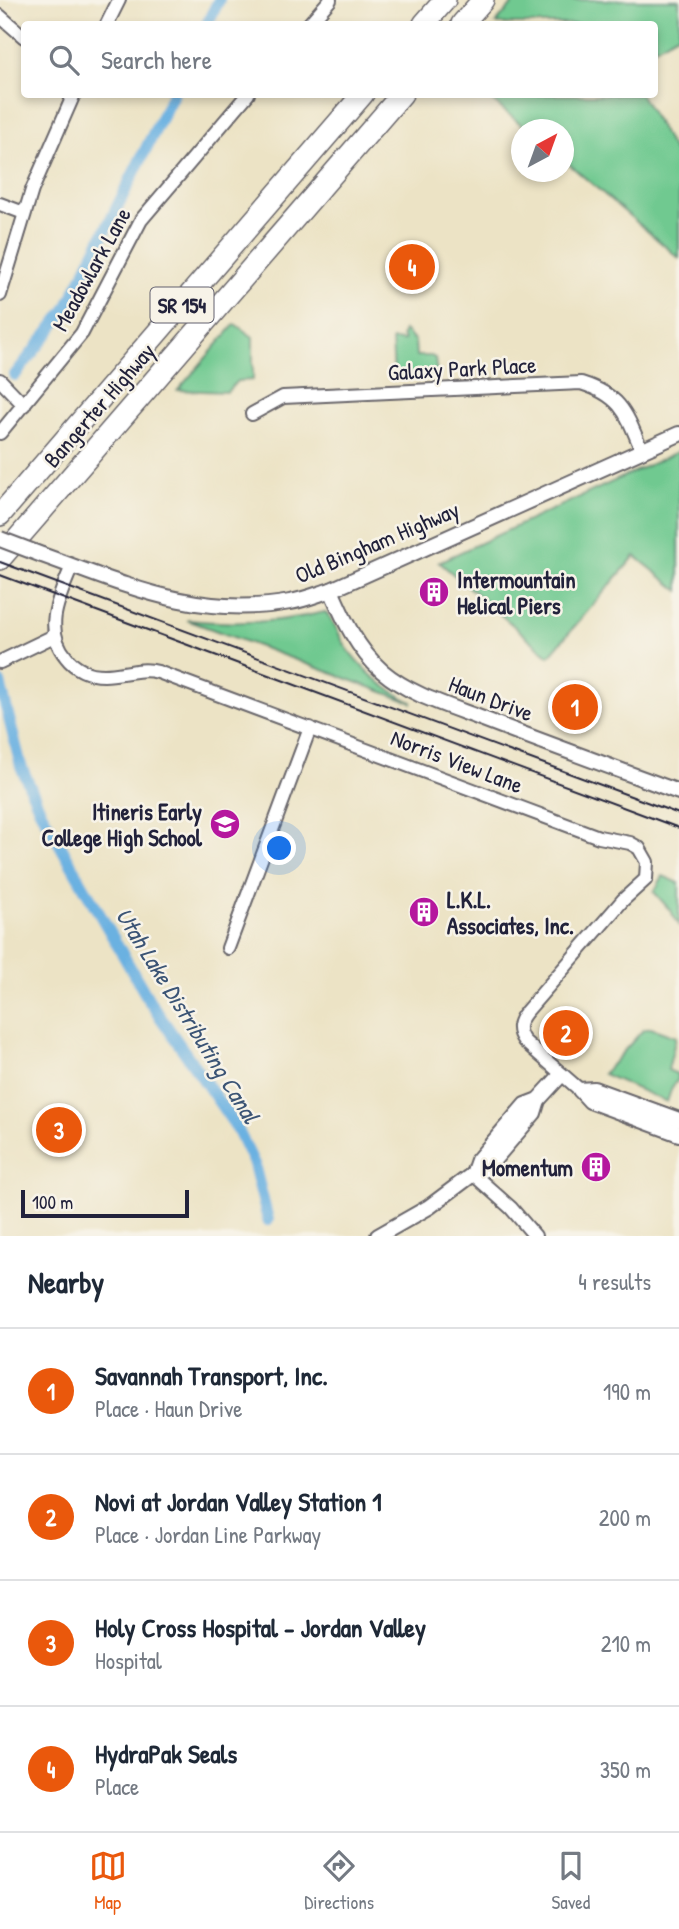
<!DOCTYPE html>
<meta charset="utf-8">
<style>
body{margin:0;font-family:"Patrick Hand",sans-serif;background:#f6f6f7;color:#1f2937}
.compass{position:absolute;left:511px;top:119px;width:63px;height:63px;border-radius:50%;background:#fff;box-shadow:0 4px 10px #0003;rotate:41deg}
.scale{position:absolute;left:21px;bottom:18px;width:168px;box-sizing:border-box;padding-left:7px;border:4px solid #22223b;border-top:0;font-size:19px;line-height:24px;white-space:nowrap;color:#22223b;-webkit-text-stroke:5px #f7f3e8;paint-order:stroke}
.you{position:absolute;left:280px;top:849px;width:24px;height:24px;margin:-18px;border:5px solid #fff;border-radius:50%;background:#1a73e8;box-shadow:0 0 0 10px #1a73e833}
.badge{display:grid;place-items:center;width:46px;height:46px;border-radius:50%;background:#ea580c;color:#fff;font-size:23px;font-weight:700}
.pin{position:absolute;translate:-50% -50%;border:4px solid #fff;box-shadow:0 2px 7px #0006}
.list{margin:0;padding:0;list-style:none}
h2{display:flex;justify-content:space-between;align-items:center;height:91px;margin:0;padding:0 28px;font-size:30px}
h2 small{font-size:23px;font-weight:400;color:#747a83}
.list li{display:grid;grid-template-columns:46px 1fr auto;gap:21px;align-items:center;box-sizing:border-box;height:126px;padding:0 28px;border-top:2px solid #e0e1e3}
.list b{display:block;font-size:26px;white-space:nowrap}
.list p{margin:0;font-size:23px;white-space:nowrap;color:#747a83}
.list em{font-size:23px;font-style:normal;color:#747a83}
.icon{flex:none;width:38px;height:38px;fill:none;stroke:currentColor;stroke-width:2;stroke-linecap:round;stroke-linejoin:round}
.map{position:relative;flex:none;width:679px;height:1236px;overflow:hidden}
.search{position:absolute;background:#fff;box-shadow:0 4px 10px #0003;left:21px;right:21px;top:21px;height:77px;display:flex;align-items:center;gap:18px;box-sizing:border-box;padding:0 24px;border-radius:7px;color:#747a83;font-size:26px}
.sheet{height:595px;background:#fff}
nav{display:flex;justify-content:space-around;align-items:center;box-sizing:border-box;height:98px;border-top:2px solid #e0e1e3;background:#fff;font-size:19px;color:#747a83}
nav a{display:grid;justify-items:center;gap:4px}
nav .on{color:#ea580c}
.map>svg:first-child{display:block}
</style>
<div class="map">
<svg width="679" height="1236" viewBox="0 0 679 1236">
<rect width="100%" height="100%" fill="#f7f3e8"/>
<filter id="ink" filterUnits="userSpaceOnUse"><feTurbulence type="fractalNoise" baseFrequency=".0143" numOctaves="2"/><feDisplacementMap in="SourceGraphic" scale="14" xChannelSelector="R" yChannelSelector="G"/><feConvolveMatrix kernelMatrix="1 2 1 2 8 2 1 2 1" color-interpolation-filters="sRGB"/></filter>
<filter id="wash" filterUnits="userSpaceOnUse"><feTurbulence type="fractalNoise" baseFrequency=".00686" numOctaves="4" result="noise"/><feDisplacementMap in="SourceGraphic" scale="28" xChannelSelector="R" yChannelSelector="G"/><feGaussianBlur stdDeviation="1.57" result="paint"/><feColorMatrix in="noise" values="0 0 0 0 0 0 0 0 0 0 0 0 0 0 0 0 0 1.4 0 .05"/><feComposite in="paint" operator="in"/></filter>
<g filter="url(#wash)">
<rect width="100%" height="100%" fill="#ece3c5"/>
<!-- green -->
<g fill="#70c990" stroke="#497666" stroke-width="2">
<polygon points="516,0 679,0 679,34 655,48 654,24 495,24"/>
<polygon points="485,95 641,95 679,160 679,258 564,160 564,130 527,129"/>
<polygon points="235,324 253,337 253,380 237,381 227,392 178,390"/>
<polygon points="404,331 415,341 416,356 431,356 435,358 437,374 394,376 392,340 404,341 402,335"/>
<polygon points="679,451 679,591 635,556 549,656 439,562"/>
<path d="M325,612C334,619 338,634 345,645C362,671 385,689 413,703L187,620C235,625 278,623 325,612Z"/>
<polygon points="663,876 679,883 679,925 670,910 654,892"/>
<polygon points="651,1028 676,1037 668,1070 677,1074 678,1080 672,1087 667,1102 603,1074 643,1030"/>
</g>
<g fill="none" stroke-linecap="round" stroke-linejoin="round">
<!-- canal -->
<g stroke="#6ab1e1" stroke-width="12">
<polyline points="207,24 219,0"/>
<polyline points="15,375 66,310 173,94"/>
<polyline points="0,683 21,766 40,810 150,1002 237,1128 254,1164 268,1220"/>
</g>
</g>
</g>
<g filter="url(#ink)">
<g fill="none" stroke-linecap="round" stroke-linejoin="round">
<!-- minor casing -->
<g stroke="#69666b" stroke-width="16">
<g id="minor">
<polyline points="0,16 24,37"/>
<polyline points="107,24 119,0"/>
<polyline points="309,24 330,0"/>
<polyline points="0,204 24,213"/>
<polyline points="0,295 32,190 74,94"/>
<polyline points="0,380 24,405"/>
<path d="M252,414L283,397L581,383C622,396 626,413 642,451"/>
<polyline points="0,433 82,333 141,220 248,94"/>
<path d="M72,566C60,596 42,628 66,657C75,669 89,675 104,675C123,675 139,667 158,672L599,837L630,843L639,848L647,862L646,879L623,900L526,1012C518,1022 516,1030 524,1041L580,1090"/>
<polyline points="0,662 54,636"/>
<polyline points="228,948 310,728"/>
<polyline points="473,1174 511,1208 535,1236"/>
</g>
</g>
<!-- tertiary casing -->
<g stroke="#69666b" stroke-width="18">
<g id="tertiary">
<path d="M42,555C126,585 198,619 290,602C304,600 318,594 331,590L679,434"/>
<path d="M331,590C344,620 357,649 382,671C410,695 449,706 483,719C548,744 614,768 679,792"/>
<polyline points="580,1090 590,1101 679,1134"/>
<polyline points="580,1090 594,1089 679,1120"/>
<polyline points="473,1174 478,1160 525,1105 538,1100 561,1075"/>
<polyline points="378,1236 429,1207 473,1174 486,1169 534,1113 538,1100"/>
</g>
</g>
<!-- motorway casing -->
<g stroke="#69666b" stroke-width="24">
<g id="motorway">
<polyline points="424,24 445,0"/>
<polyline points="462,24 483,0"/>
<polyline points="0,515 363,94"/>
<polyline points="0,559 402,94"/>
</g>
</g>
<!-- minor -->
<use href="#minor" stroke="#fff" stroke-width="12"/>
<!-- tertiary -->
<use href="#tertiary" stroke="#fff" stroke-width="14"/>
<!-- motorway -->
<use href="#motorway" stroke="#fff" stroke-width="21"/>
<!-- tram -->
<g stroke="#22223b" stroke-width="2">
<polyline points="0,562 679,814"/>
<polyline points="0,575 679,828"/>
</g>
<!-- tertiary-bridge casing -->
<g stroke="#69666b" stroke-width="18" stroke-linecap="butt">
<polyline id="tertiary-bridge" points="0,539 42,555"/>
</g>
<!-- tertiary-bridge -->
<use href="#tertiary-bridge" stroke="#fff" stroke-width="14"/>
</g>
</g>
<!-- icons -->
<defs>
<g id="building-disc" transform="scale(1.575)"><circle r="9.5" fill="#b5179e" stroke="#f7f3e8"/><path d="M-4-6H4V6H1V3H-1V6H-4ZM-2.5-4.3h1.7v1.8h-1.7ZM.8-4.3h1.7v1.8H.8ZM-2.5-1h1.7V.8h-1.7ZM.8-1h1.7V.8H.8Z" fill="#fff"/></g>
<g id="school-disc" transform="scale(1.575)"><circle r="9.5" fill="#b5179e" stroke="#f7f3e8"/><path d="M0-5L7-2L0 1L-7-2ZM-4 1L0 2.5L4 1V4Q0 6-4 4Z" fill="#fff"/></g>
</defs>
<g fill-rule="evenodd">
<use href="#building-disc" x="434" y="592"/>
<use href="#school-disc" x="225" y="824"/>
<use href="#building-disc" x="424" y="912"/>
<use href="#building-disc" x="596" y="1167"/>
</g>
<g text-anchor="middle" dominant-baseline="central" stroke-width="5" stroke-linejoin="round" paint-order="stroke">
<!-- shield labels -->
<rect fill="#f7f3e8" stroke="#62616f" stroke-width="2" x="150.5" y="287.5" width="63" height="35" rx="5"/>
<g font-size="21" font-weight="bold" fill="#22223b">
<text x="182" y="305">SR 154</text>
</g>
<!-- street labels -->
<g font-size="23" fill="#22223b" stroke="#f7f3e8">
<text transform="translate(91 269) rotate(-61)">Meadowlark Lane</text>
<text transform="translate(462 368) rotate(-3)">Galaxy Park Place</text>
<text transform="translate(99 405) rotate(-49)">Bangerter Highway</text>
<text transform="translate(377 542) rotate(-23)">Old Bingham Highway</text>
<text transform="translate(491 698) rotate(21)">Haun Drive</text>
<text transform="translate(457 761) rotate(21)">Norris View Lane</text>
</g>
<!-- poi labels -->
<g font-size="23" font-weight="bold" fill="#22223b" stroke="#f7f3e8" text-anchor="start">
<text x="457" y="579">Intermountain<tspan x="457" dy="26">Helical Piers</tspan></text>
<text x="202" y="811" text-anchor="end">Itineris Early<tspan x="202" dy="26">College High School</tspan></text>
<text x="447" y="899">L.K.L.<tspan x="447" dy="26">Associates, Inc.</tspan></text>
<text x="573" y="1167" text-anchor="end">Momentum</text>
</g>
<!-- water labels -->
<g font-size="24" font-style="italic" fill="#3b5475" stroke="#f7f3e8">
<text transform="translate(188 1015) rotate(58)">Utah Lake Distributing Canal</text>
</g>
</g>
</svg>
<svg class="compass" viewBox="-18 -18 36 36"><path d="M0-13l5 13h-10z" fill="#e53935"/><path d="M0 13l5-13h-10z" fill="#747a83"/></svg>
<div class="scale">100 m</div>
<div class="you"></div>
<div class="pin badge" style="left:575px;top:707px">1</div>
<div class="pin badge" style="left:566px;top:1033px">2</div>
<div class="pin badge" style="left:59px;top:1130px">3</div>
<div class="pin badge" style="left:412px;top:267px">4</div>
<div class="search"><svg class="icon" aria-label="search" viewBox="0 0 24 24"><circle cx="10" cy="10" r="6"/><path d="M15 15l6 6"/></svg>Search here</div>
</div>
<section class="sheet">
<h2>Nearby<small>4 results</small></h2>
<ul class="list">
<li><span class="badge">1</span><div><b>Savannah Transport, Inc.</b><p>Place · Haun Drive</p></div><em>190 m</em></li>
<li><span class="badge">2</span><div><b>Novi at Jordan Valley Station 1</b><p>Place · Jordan Line Parkway</p></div><em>200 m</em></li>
<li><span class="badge">3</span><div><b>Holy Cross Hospital - Jordan Valley</b><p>Hospital</p></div><em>210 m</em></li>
<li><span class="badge">4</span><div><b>HydraPak Seals</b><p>Place</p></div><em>350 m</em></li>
</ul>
</section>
<nav>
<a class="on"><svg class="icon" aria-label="map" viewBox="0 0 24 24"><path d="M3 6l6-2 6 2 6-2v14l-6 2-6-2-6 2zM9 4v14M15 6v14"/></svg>Map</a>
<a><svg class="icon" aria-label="directions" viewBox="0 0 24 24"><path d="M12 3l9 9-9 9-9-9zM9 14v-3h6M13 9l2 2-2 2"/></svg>Directions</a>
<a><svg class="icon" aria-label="saved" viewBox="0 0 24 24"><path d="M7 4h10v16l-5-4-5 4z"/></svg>Saved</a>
</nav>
